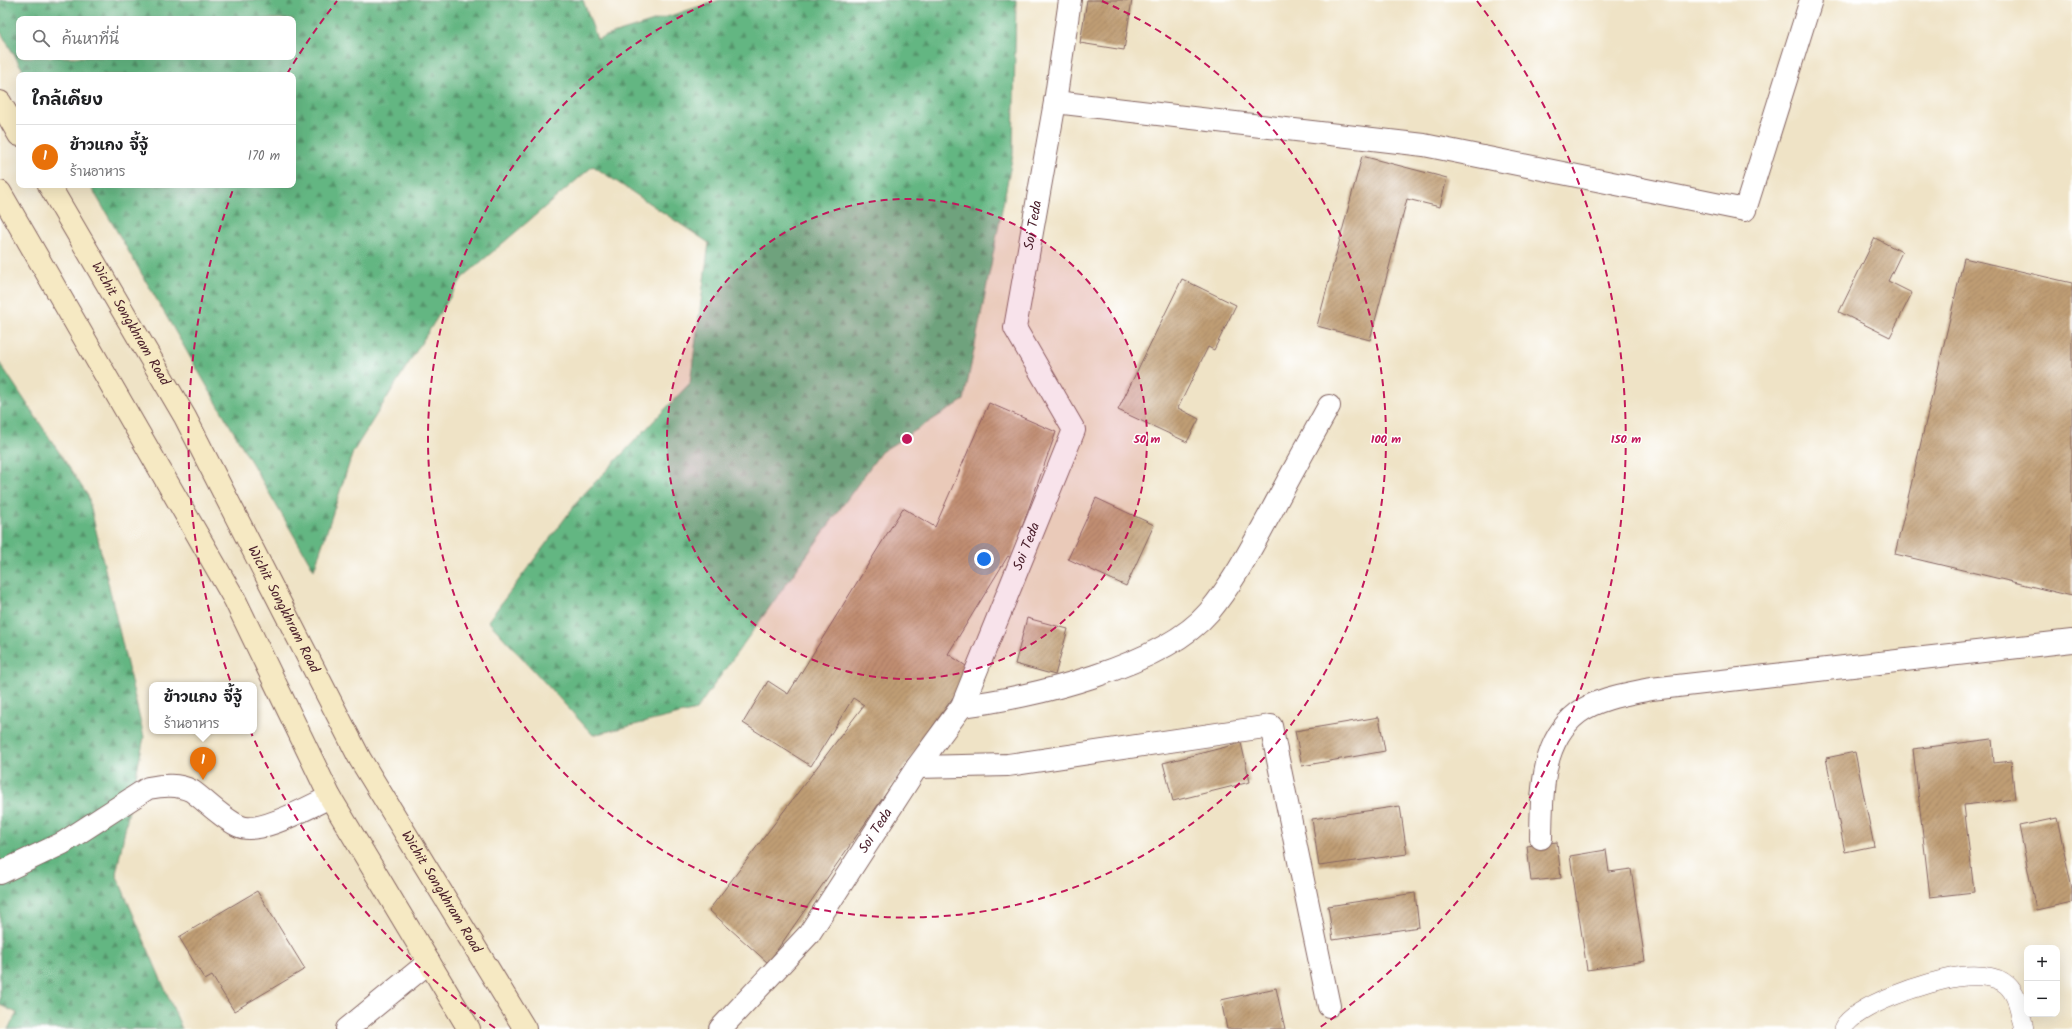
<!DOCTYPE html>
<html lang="th">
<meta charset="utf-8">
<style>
body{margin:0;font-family:Kalam,"Playpen Sans Thai",sans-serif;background:#f6f6f6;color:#202124}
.controls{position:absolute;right:12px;bottom:12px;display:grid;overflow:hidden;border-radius:8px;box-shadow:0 4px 16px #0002}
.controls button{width:36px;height:36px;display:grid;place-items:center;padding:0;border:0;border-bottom:1px solid #e0e0e0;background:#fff;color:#202124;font:20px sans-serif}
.you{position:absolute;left:984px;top:559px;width:14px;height:14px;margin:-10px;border:3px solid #fff;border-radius:50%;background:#1a73e8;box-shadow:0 0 0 6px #1a73e833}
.badge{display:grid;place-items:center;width:26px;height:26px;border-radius:50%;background:#b45309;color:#fff;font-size:13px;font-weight:700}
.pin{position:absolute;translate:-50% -33px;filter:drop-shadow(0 1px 2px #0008)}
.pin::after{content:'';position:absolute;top:21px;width:14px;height:12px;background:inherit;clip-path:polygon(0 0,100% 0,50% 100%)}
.popup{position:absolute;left:149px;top:682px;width:108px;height:52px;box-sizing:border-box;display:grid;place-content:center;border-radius:8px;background:#fff;filter:drop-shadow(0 1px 3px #0005);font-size:13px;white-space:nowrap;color:#757577}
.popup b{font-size:15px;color:#202124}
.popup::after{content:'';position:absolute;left:50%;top:100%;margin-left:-8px;border:8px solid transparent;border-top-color:#fff}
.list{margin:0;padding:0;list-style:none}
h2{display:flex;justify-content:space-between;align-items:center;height:52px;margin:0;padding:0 16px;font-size:17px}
h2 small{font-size:13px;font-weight:400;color:#757577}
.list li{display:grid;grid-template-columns:26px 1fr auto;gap:12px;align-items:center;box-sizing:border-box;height:64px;padding:0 16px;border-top:1px solid #e0e0e0}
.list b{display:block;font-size:15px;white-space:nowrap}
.list p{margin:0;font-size:13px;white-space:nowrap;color:#757577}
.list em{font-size:13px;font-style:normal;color:#757577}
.icon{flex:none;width:22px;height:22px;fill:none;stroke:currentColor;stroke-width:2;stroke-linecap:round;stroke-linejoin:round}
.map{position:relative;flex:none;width:2072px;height:1029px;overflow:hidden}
.search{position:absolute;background:#fff;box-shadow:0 4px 16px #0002;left:16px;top:16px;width:280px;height:44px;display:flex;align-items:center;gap:10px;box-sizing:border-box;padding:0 14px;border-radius:8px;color:#757577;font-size:15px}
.panel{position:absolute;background:#fff;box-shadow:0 4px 16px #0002;left:16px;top:72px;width:280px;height:116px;border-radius:8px}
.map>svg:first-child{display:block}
</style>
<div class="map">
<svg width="2072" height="1029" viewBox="0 0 2072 1029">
<defs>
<pattern id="forest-firs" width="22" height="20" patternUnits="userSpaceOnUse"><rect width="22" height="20" fill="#64b682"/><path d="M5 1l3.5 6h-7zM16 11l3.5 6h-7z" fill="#54936b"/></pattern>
<pattern id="building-hatch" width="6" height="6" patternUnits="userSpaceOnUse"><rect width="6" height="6" fill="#c09e74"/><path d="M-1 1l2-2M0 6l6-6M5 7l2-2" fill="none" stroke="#9e805f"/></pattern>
</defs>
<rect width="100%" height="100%" fill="#fff"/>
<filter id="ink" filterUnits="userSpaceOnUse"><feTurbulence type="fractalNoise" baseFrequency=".025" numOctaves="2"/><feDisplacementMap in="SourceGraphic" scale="8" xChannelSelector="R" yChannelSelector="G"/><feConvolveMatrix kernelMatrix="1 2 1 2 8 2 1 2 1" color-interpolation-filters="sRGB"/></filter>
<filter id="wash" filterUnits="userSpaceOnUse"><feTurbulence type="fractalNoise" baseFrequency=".012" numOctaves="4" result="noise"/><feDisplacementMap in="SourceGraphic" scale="16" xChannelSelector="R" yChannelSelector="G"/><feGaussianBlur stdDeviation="0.9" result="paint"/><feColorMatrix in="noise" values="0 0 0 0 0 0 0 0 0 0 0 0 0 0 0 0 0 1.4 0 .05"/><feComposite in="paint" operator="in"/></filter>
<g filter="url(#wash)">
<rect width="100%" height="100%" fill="#efe3c6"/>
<!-- forest -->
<g fill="url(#forest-firs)" stroke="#576a56" fill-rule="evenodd">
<path d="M0,0H583L597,39L720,0H1016L1013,154L964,400L881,452L696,710L593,735L488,621L581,497L690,383L709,243L593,166L462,278L353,452L314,570L90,185H293V75H26L0,31ZM19,19H293V57H19Z"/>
<polygon points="0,363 88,496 144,737 116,874 182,1029 8,1029 17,1013 0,1005"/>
</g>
<g id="blocks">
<!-- building -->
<g fill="url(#building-hatch)">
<polygon points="1087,0 1132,0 1124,50 1080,43"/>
<polygon points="1362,156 1447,178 1440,207 1407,199 1370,340 1317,326"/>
<polygon points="1875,238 1902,252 1888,281 1912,293 1890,337 1839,312"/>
<polygon points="1964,258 2072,283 2072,596 1895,554"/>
<polygon points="1182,279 1236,305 1214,350 1208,347 1178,408 1199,419 1187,442 1118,410"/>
<polygon points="989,403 1056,432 1011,558 1008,556 948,654 972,670 768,963 709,910 864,705 853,698 811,766 743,723 768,681 788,694 903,508 935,527"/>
<polygon points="1096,498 1154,525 1126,586 1068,559"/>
<polygon points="1027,618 1068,629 1055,675 1015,664"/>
<polygon points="1379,717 1385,751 1302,766 1295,731"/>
<polygon points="1992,739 1994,763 2011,761 2015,799 1964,805 1974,892 1930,897 1913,749"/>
<polygon points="1241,743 1250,782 1173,801 1163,763"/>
<polygon points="1855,752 1874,846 1845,852 1826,758"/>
<polygon points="1400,806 1407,854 1319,866 1312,819"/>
<polygon points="2057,818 2072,889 2072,902 2036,910 2019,826"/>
<polygon points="1557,842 1561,878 1531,881 1527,846"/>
<polygon points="1606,850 1609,872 1631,869 1645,961 1587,970 1570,856"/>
<polygon points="257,891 305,969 234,1011 212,976 205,980 179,937"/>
<polygon points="1415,893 1419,927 1333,940 1328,906"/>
<polygon points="1276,988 1285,1029 1227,1029 1221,1000"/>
</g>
</g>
</g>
<g filter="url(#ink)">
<use href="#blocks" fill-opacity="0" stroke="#846461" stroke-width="1"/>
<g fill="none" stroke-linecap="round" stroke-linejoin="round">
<!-- service casing -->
<g stroke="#846461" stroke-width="20">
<path id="service" d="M1843,1029C1853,1005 1931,981 1957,977C1971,975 1995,974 2007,985C2019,996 2020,1014 2024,1029"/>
</g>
<!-- minor casing -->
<g stroke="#846461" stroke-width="24">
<g id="minor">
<polyline points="1055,102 1424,145 1745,210 1811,0"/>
<path d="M962,706C1031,698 1163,666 1209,612C1234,582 1251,548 1270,514C1289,478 1309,442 1329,406"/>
<polyline points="917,767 1008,765 1271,726 1329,1006"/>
<path d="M1541,838C1542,795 1540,742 1578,713C1598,698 1627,694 1651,689L2072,641"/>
<path d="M0,873L63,843L148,788C164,785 178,784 192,791C206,801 223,819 239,826C259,836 310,806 330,797"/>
<polyline points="347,1029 429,962"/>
<path id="s1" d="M720,1029L809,934L917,767L962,706L1074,430L1015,328L1055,102L1070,0"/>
</g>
</g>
<!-- secondary casing -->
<g stroke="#846461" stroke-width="24">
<g id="secondary">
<polyline points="0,102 19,135"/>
<path id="s2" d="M49,185L185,417L360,759L525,1029"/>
<polyline points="0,192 235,600 330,797 469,1029"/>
</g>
</g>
<!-- service -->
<use href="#service" stroke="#fff" stroke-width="19"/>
<!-- minor -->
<use href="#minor" stroke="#fff" stroke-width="22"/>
<!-- secondary -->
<use href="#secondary" stroke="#f6e9c3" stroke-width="22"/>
</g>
</g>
<!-- distance rings -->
<circle cx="907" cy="439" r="240" fill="#c2185b" fill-opacity=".12"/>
<g fill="none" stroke="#c2185b" stroke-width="2" stroke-dasharray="7 5">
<circle cx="907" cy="439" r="240"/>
<path d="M1102 1A479 479 0 1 1 712 1"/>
<path d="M495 1028A719 719 0 0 1 234 187M287 74A719 719 0 0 1 337 1M1477 1A719 719 0 0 1 1319 1028"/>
</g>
<g text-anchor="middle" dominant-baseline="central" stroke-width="3" stroke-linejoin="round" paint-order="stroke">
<!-- street labels -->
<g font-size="14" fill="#4a1f2b" stroke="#fff">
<text stroke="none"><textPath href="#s1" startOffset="925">Soi Teda</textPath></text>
<text stroke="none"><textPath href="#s2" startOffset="161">Wichit Songkhram Road</textPath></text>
<text stroke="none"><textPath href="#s1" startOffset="577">Soi Teda</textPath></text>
<text stroke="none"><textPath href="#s2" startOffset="485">Wichit Songkhram Road</textPath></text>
<text stroke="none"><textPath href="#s1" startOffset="253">Soi Teda</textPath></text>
<text stroke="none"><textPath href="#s2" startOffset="809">Wichit Songkhram Road</textPath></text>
</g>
</g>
<circle cx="907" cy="439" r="6" fill="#c2185b" stroke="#fff" stroke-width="2"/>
<g font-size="12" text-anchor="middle" font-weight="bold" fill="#c2185b" stroke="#fff" stroke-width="3" stroke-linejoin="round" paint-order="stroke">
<text x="1147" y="443">50 m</text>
<text x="1386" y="443">100 m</text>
<text x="1626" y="443">150 m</text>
</g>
</svg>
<div class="controls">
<button>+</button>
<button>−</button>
</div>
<div class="you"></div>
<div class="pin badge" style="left:203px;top:780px;background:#e8710a">1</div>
<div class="popup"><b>ข้าวแกง จี้จู้</b>ร้านอาหาร</div>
<div class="search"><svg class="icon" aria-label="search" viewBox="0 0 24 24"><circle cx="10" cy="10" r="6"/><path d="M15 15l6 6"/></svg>ค้นหาที่นี่</div>
<section class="panel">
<h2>ใกล้เคียง<small></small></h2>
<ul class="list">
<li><span class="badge" style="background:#e8710a">1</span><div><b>ข้าวแกง จี้จู้</b><p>ร้านอาหาร</p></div><em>170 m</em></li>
</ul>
</section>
</div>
